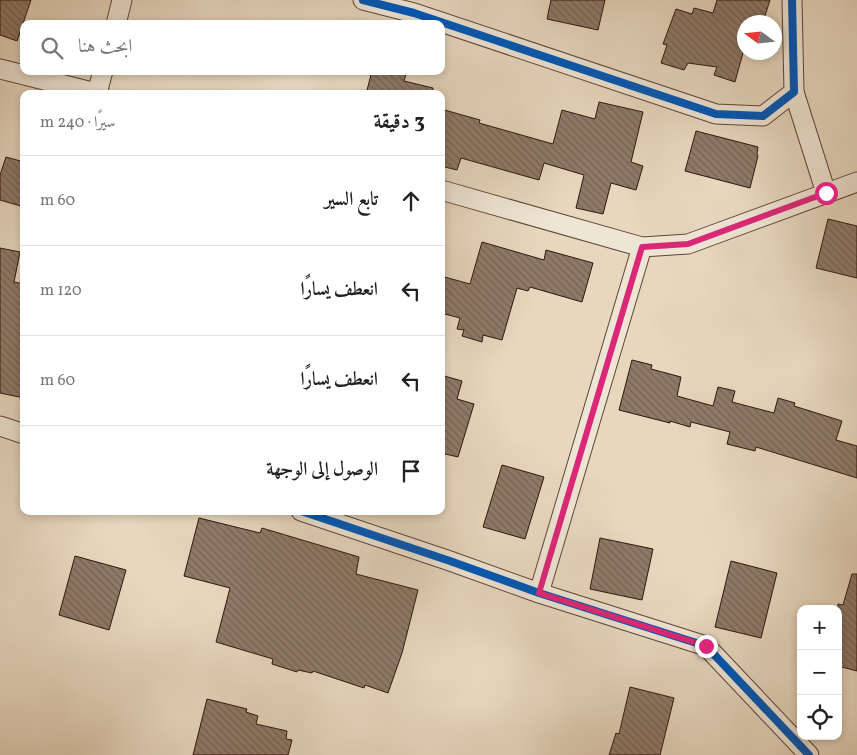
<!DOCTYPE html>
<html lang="ar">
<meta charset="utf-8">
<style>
body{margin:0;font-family:Vollkorn,Amiri,serif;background:#f2f2f2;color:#222;direction:rtl}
.controls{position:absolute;right:15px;bottom:15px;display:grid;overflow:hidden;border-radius:10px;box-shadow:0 2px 8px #0003}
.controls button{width:45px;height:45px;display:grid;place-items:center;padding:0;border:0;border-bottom:1px solid #e0e0e0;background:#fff;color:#222;font:25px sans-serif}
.compass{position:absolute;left:737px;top:15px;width:45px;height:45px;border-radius:50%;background:#fff;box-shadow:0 2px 8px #0003;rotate:285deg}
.stop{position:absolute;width:15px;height:15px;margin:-11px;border:4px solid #db2777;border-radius:50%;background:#fff}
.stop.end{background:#db2777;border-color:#fff;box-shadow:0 1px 5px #0008}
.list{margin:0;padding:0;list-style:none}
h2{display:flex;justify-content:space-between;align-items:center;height:65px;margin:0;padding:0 20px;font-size:21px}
h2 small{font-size:16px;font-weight:400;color:#767676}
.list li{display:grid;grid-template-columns:32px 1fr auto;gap:15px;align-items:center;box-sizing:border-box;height:90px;padding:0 20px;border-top:1px solid #e0e0e0}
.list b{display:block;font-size:19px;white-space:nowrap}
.list em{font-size:16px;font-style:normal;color:#767676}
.icon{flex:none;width:28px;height:28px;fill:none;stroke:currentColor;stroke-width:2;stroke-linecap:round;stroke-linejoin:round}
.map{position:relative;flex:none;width:857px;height:755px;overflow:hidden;direction:ltr}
.search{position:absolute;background:#fff;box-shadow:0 2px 8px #0003;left:20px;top:20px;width:425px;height:55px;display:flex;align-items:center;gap:12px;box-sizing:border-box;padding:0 18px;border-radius:10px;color:#767676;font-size:19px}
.panel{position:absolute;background:#fff;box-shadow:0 2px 8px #0003;left:20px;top:90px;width:425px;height:425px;border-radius:10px;direction:rtl}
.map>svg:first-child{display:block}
</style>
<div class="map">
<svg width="857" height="755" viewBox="0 0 857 755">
<defs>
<pattern id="building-back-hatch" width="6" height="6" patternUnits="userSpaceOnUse" patternTransform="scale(1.25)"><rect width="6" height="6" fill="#8f7a69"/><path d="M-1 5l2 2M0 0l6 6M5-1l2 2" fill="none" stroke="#756355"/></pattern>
</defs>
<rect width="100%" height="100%" fill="#e7d7bf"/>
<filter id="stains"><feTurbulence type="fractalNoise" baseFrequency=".004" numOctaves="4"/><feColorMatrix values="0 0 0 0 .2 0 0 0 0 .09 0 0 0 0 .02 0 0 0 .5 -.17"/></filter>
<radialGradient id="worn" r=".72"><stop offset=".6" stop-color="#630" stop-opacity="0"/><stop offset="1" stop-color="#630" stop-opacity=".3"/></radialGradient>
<!-- building -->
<g fill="url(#building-back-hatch)" stroke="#2f150b">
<polygon points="0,0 31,0 17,41 0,35"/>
<polygon points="551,0 605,0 598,30 547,19"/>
<polygon points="717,0 770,0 763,22 744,22 744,49 735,82 714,75 717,67 688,63 684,70 661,63 667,45 663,44 676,9 692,14 694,8 713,13"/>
<polygon points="372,71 407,71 404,81 433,88 433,94 366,94"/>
<polygon points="599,102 643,112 631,162 643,166 636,190 611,183 603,214 576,208 584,175 544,163 539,180 461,158 457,170 441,166 441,109 480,120 479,123 553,144 562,110 595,119"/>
<polygon points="696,131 758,147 757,154 758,156 750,188 685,171"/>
<polygon points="6,157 24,162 24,207 0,200 0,175"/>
<polygon points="828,219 857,226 857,278 816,268"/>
<polygon points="482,242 544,260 546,250 593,263 582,302 530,287 528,291 517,288 502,340 483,335 482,342 462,336 464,330 457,329 460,318 441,313 441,276 470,284"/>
<polygon points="0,248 20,252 14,282 24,284 24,398 0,393"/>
<polygon points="632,360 652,365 651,369 681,377 677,396 713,406 718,387 735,391 732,402 774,413 778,398 795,403 794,406 842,421 836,440 857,446 857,478 756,447 755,451 727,444 730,432 691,422 690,427 670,421 670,423 619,410"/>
<polygon points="441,375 462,381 457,399 474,404 458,457 441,453"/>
<polygon points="502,465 544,477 525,539 483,527"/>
<polygon points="199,518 260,533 262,528 359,557 356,574 418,590 402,653 388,693 365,685 364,688 313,671 312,673 298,670 297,672 272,664 273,659 216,642 230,588 184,576"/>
<polygon points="600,538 653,549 642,600 590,589"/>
<polygon points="75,556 126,570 109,630 59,615"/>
<polygon points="731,561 777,573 761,638 715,627"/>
<polygon points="852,574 857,574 857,671 838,666 838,604 843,605"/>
<polygon points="630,687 674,698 660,755 609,755 616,733 619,734"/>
<polygon points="207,699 247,709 246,712 258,716 256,724 287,731 286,739 292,740 288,755 193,755"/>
</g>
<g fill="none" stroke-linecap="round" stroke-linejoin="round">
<!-- street casing -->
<g stroke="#5d4638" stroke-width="21">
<g id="street">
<polyline points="363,0 414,13 716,114 763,116 794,92 792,0"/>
<polyline points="116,24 122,0"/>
<polyline points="0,69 100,94"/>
<polyline points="794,92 826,193"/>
<polyline points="97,93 103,71"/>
<polyline points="441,190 642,247 688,244 857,182"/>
<polyline points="0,426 24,434"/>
<polyline points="301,511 450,561 539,593 706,646 809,755"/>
<polyline points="539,593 642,247"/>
</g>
</g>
<!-- street -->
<use href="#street" stroke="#efe5d5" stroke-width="19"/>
<!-- cycleway casing -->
<g stroke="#efe5d5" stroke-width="11">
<g id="cycleway">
<polyline points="363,0 414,13 716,114 763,116 794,92 792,0"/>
<polyline points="301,511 450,561 539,593 706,646 809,755"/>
</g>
</g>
<!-- cycleway -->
<use href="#cycleway" stroke="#0057b8" stroke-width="8"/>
</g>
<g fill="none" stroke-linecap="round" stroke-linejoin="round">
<!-- route -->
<polyline stroke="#db2777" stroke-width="6" points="706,646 539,593 642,247 688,244 826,193"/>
</g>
<rect width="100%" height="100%" filter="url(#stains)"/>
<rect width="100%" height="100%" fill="url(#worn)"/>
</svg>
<div class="controls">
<button>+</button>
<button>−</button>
<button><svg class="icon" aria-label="locate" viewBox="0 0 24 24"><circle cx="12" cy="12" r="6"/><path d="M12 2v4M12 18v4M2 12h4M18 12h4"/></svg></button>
</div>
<svg class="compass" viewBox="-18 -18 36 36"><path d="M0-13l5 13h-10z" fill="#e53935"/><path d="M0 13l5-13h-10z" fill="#767676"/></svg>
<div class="stop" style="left:826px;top:193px"></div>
<div class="stop end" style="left:706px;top:646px"></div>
<div class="search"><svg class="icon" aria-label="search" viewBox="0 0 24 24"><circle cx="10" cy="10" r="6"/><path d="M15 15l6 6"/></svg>ابحث هنا</div>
<section class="panel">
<h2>3 دقيقة<small>سيرًا · 240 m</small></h2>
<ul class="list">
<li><svg class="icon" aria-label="ahead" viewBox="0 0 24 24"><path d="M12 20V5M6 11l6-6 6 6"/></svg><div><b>تابع السير</b></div><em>60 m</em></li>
<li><svg class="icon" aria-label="left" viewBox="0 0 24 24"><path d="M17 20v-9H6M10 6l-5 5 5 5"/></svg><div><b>انعطف يسارًا</b></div><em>120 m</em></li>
<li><svg class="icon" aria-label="left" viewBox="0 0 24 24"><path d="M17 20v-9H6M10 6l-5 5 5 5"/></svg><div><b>انعطف يسارًا</b></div><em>60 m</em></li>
<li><svg class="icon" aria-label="arrive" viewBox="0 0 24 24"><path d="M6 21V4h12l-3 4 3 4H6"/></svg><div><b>الوصول إلى الوجهة</b></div></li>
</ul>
</section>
</div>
